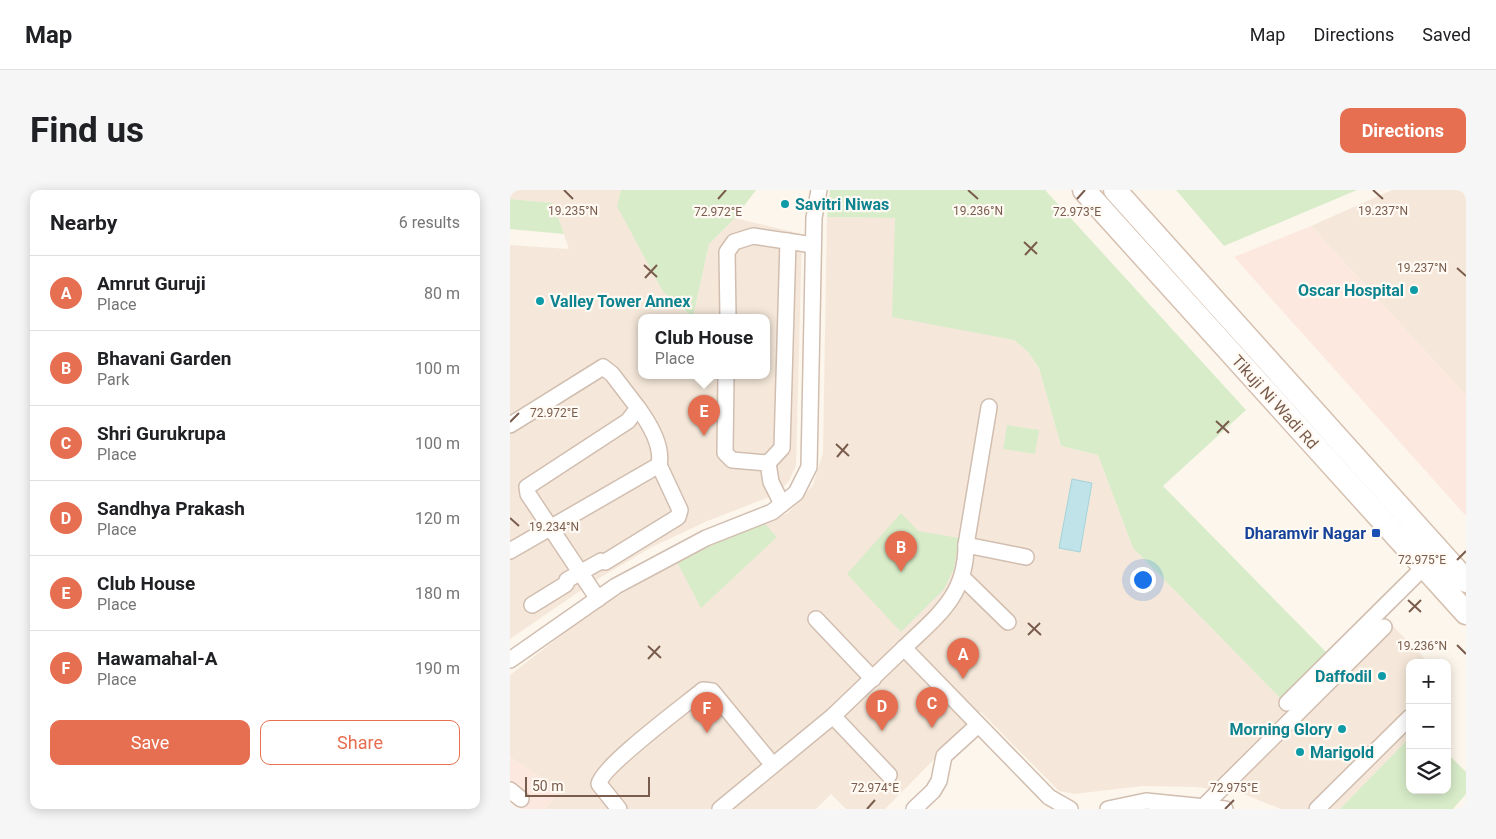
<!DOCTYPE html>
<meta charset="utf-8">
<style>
body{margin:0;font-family:Roboto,sans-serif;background:#f6f6f6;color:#202124}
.controls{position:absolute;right:15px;bottom:15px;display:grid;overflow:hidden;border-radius:10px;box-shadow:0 2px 12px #0003}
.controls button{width:45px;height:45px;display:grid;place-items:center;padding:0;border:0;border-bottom:1px solid #e0e0e0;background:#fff;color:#202124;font:25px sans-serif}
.scale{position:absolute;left:15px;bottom:12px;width:125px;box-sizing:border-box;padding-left:5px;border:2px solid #7a5c4d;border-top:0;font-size:14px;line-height:18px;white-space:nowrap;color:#7a5c4d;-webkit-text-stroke:4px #fffaf3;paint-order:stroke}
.you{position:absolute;left:632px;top:389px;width:18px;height:18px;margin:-12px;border:4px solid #fff;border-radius:50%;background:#1a73e8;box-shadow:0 0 0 8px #1a73e833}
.badge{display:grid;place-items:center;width:32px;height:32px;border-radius:50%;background:#e76f51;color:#fff;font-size:16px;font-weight:700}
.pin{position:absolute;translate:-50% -41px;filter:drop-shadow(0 1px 2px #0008)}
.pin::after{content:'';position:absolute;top:26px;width:18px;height:15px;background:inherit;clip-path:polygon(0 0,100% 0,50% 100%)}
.popup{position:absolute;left:128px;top:124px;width:132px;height:65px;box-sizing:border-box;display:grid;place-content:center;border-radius:10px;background:#fff;filter:drop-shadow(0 1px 4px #0005);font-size:16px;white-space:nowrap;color:#757577}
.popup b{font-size:19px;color:#202124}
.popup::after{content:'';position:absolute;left:50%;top:100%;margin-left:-10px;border:10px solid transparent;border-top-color:#fff}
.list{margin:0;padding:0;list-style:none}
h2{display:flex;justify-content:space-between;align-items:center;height:65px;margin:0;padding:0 20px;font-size:21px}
h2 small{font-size:16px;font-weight:400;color:#757577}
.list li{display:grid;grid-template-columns:32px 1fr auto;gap:15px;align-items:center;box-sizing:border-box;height:75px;padding:0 20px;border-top:1px solid #e0e0e0}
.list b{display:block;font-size:19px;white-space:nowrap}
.list p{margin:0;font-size:16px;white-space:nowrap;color:#757577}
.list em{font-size:16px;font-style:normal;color:#757577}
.actions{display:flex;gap:10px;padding:15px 20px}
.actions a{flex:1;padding:11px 0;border:1px solid #e76f51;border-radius:10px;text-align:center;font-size:18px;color:#e76f51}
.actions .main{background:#e76f51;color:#fff}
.icon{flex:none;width:28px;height:28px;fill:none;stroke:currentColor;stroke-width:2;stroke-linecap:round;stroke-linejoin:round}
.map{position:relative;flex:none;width:956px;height:619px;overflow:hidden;border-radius:10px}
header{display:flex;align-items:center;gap:30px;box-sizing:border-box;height:70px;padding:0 25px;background:#fff;border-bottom:1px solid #e0e0e0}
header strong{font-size:24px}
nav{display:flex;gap:28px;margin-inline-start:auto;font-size:18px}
.intro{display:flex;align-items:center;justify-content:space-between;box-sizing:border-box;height:120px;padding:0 30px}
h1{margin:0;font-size:35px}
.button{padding:12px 22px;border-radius:10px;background:#e76f51;color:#fff;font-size:18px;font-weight:700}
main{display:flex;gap:30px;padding:0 30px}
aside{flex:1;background:#fff;border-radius:10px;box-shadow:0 2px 12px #0003}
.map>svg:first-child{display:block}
</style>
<header>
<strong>Map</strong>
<nav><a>Map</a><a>Directions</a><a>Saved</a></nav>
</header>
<div class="intro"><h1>Find us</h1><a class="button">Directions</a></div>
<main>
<aside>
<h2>Nearby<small>6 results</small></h2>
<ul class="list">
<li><span class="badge">A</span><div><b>Amrut Guruji</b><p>Place</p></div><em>80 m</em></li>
<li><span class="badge">B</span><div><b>Bhavani Garden</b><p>Park</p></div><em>100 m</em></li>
<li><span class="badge">C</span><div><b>Shri Gurukrupa</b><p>Place</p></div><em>100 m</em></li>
<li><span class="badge">D</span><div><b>Sandhya Prakash</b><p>Place</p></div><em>120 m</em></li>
<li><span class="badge">E</span><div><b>Club House</b><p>Place</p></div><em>180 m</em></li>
<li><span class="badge">F</span><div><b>Hawamahal-A</b><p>Place</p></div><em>190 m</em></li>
</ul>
<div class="actions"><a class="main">Save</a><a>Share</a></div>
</aside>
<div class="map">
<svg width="956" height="619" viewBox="0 0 956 619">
<rect width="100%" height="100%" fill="#fdf6ec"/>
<!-- residential -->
<g fill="#f5e8da">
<polygon points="0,0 111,0 108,16 153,102 182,127 132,127 132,185 256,185 256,127 183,127 199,54 225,28 292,44 286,276 279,291 267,304 195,332 142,357 86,390 0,449 0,55 59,59 43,13 0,9"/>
<polygon points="882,0 956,0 956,206 801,36"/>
<polygon points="317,27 385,28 455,140 504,150 518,162 529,178 551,256 588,265 623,358 771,509 894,387 904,398 875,428 919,473 900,473 900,547 830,619 771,619 731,603 686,597 633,596 564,604 549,601 471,522 375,619 336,619 321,604 306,619 35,619 50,600 0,567 0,485 88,417 167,372 278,323 303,295 313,263"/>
</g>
<!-- commercial -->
<g fill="#fde8e0">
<polygon points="801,36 956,206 956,326 724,67"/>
<polygon points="0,567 51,600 35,619 10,619 19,608 0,591"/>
</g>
<!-- green -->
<g fill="#d8ecc9">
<polygon points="111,0 246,0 225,28 199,54 183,127 153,102 107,16"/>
<polygon points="320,0 535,0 736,220 653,296 818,464 772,510 623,358 588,265 551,256 529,178 518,162 504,150 382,127 385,28 317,27"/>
<polygon points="666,0 847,0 714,56"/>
<polygon points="0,9 43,13 54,44 0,39"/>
<polygon points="497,235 529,240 525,264 493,259"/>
<polygon points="391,323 408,341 449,348 444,379 434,399 391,442 337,384"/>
<polygon points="255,334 267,347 191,418 167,372 219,347"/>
<polygon points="900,547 900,600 937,600 937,563 956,582 956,604 943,619 830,619"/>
</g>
<!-- water -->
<polygon fill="#bfe3e8" stroke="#a5d3da" points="562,289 582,293 570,362 549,358"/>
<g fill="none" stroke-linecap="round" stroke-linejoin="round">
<!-- minor casing -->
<g stroke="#d1beb0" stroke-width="18">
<g id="minor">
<polyline points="218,127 217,62 224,52 243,46 303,55"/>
<polyline points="216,185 215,263 222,270 258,273 261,292 272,314"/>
<polyline points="0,235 93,177 102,184 128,218 118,231 17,297 18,304 88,409"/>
<polyline points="258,273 272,258 278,51"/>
<polyline points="456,355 516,367"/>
<path d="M0,361L149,275C153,256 139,233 128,218"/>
<polyline points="452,387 498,432"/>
<polyline points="22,415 56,394 57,390 91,371 95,372 168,327 170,320 149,275"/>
<polyline points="306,429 363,489"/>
<path d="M394,458C428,425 456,406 456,355L479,217"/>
<polyline points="0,470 106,396 196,348 262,322 286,303 299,277 304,28 309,0"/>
<polyline points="777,513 914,377"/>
<polyline points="323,526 379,585"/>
<polyline points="0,600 11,609"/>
<polyline points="694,616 874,437"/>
<path d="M109,619L89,594C91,577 175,515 193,500L202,501L262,574"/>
<polyline points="210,619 323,526 394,458 539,607 560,619"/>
<polyline points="404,619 423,601 429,591 434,566 468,535"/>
<polyline points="598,619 636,611 715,619"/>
<polyline points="807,619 900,527"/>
</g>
</g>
<!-- secondary casing -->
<g stroke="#d6c0b0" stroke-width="25">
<g id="secondary">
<polyline points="574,0 956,423"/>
<polyline points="605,0 956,391"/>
</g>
</g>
<!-- minor -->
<use href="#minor" stroke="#fff" stroke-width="15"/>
<!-- secondary -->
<use href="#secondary" stroke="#fff" stroke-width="22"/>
</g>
<!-- ticks -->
<path fill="none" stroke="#7a5c4d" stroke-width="2" d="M54,0L63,9M458,0L468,9M863,0L873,9M208,9L216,0M567,9L575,0M514,52L527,64M515,65L527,52M134,75L147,87M947,78L956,86M135,88L147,75M706,231L719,243M0,232L9,223M707,243L719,231M326,254L339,266M327,267L338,254M0,328L9,336M947,370L956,361M898,410L911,422M899,422L911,410M518,433L531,445M518,445L530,433M947,455L956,464M138,456L151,468M138,469L150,456M357,619L365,610M715,619L724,610"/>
<!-- markers -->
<g fill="#0f9aa8" stroke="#fffaf3" stroke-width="2">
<circle cx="275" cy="14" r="5"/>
<circle cx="904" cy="100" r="5"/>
<circle cx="30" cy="111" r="5"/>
<circle cx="872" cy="486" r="5"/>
<circle cx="832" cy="539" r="5"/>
<circle cx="790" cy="562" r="5"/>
</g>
<rect fill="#1a4fb4" stroke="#fffaf3" stroke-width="2" x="861" y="338" width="10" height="10" rx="2.5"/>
<g text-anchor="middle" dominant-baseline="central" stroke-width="4.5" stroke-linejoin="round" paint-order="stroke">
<!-- culture labels -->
<g font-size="16" font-weight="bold" fill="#0d838f" stroke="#fffaf3" text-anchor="start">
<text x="285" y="14">Savitri Niwas</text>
<text x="894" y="100" text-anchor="end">Oscar Hospital</text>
<text x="40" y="111">Valley Tower Annex</text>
<text x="862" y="486" text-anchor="end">Daffodil</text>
<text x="822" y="539" text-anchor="end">Morning Glory</text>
<text x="800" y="562">Marigold</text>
</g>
<!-- street labels -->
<g font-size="16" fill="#7a5c4d" stroke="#fffaf3">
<text transform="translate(765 212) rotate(48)">Tikuji Ni Wadi Rd</text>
</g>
<!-- transit labels -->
<g font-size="16" font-weight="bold" fill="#164399" stroke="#fffaf3" text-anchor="end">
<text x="856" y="343">Dharamvir Nagar</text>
</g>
</g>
<g font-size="12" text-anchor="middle" fill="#7a5c4d" stroke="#fffaf3" stroke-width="4.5" stroke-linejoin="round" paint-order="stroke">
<text x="873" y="25">19.237°N</text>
<text x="63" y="25">19.235°N</text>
<text x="468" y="25">19.236°N</text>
<text x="567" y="26">72.973°E</text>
<text x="208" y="26">72.972°E</text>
<text x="912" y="82">19.237°N</text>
<text x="44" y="227">72.972°E</text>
<text x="44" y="341">19.234°N</text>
<text x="912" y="374">72.975°E</text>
<text x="912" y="460">19.236°N</text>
<text x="365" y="602">72.974°E</text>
<text x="724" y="602">72.975°E</text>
</g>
</svg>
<div class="controls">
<button>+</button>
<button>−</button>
<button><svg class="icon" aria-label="layers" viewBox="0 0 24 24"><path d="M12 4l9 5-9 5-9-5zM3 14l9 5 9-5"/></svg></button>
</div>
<div class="scale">50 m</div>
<div class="you"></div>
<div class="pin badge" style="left:453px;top:489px">A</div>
<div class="pin badge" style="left:391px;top:382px">B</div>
<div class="pin badge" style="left:422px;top:538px">C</div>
<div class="pin badge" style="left:372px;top:541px">D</div>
<div class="pin badge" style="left:194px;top:246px">E</div>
<div class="popup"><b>Club House</b>Place</div>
<div class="pin badge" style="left:197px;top:543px">F</div>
</div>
</main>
